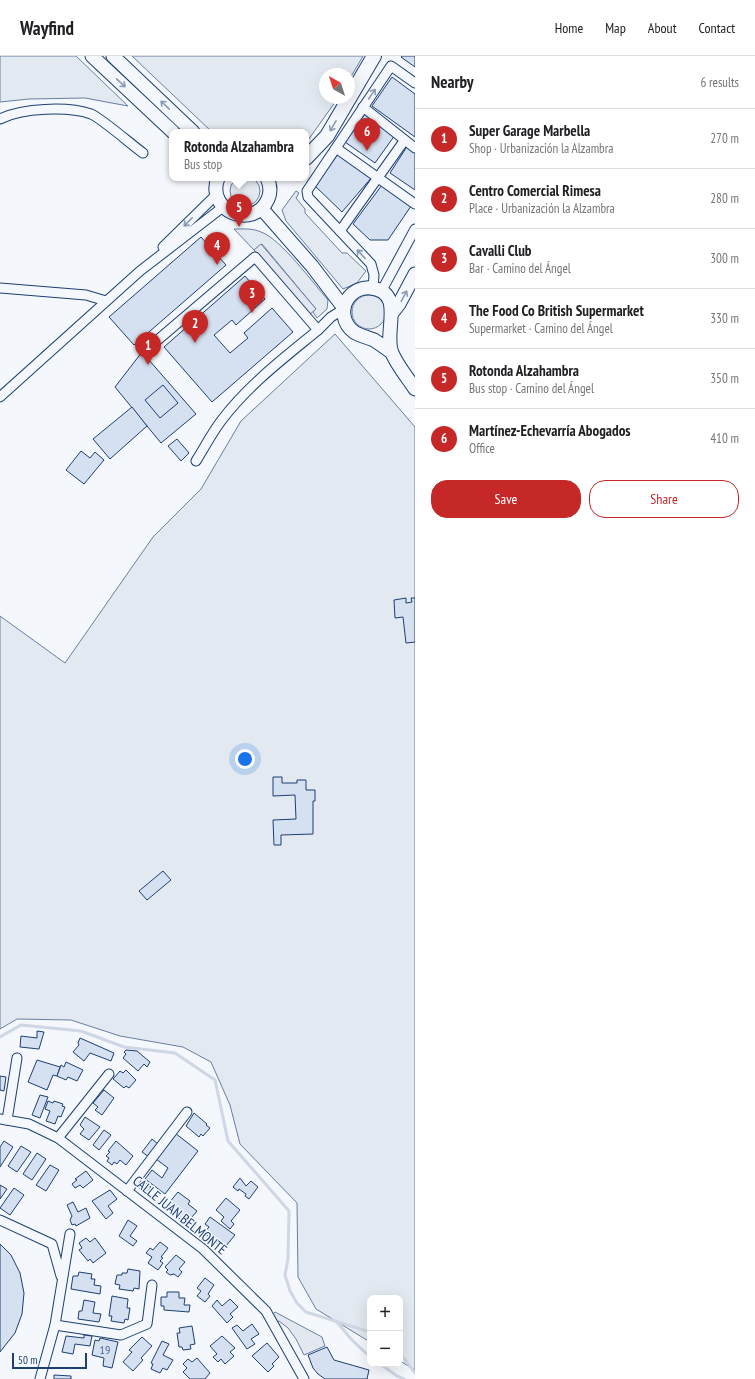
<!DOCTYPE html>
<meta charset="utf-8">
<style>
body{margin:0;font-family:"PT Sans Narrow",sans-serif;background:#f2f2f2;color:#202124}
.controls{position:absolute;right:12px;bottom:12px;display:grid;overflow:hidden;border-radius:8px;box-shadow:0 4px 16px #0002}
.controls button{width:36px;height:36px;display:grid;place-items:center;padding:0;border:0;border-bottom:1px solid #e0e0e0;background:#fff;color:#202124;font:20px sans-serif}
.compass{position:absolute;left:319px;top:12px;width:36px;height:36px;border-radius:50%;background:#fff;box-shadow:0 4px 16px #0002;rotate:321deg}
.scale{position:absolute;left:12px;bottom:10px;width:75px;box-sizing:border-box;padding-left:4px;border:2px solid #1d3f73;border-top:0;font-size:11px;line-height:14px;white-space:nowrap;color:#1d3f73;-webkit-text-stroke:3px #f4f7fb;paint-order:stroke}
.you{position:absolute;left:245px;top:703px;width:14px;height:14px;margin:-10px;border:3px solid #fff;border-radius:50%;background:#1a73e8;box-shadow:0 0 0 6px #1a73e833}
.badge{display:grid;place-items:center;width:26px;height:26px;border-radius:50%;background:#c62828;color:#fff;font-size:13px;font-weight:700}
.pin{position:absolute;translate:-50% -33px;filter:drop-shadow(0 1px 2px #0008)}
.pin::after{content:'';position:absolute;top:21px;width:14px;height:12px;background:inherit;clip-path:polygon(0 0,100% 0,50% 100%)}
.popup{position:absolute;left:169px;top:73px;width:140px;height:52px;box-sizing:border-box;display:grid;place-content:center;border-radius:8px;background:#fff;filter:drop-shadow(0 1px 3px #0005);font-size:13px;white-space:nowrap;color:#757577}
.popup b{font-size:15px;color:#202124}
.popup::after{content:'';position:absolute;left:50%;top:100%;margin-left:-8px;border:8px solid transparent;border-top-color:#fff}
.list{margin:0;padding:0;list-style:none}
h2{display:flex;justify-content:space-between;align-items:center;height:52px;margin:0;padding:0 16px;font-size:17px}
h2 small{font-size:13px;font-weight:400;color:#757577}
.list li{display:grid;grid-template-columns:26px 1fr auto;gap:12px;align-items:center;box-sizing:border-box;height:60px;padding:0 16px;border-top:1px solid #e0e0e0}
.list b{display:block;font-size:15px;white-space:nowrap}
.list p{margin:0;font-size:13px;white-space:nowrap;color:#757577}
.list em{font-size:13px;font-style:normal;color:#757577}
.actions{display:flex;gap:8px;padding:12px 16px}
.actions a{flex:1;padding:9px 0;border:1px solid #c62828;border-radius:16px;text-align:center;font-size:14px;color:#c62828}
.actions .main{background:#c62828;color:#fff}
.map{position:relative;flex:none;width:415px;height:1323px;overflow:hidden}
header{display:flex;align-items:center;gap:24px;box-sizing:border-box;height:56px;padding:0 20px;background:#fff;border-bottom:1px solid #e0e0e0}
header strong{font-size:19px}
nav{display:flex;gap:22px;margin-inline-start:auto;font-size:14px}
main{display:flex}
aside{flex:1;background:#fff}
.map>svg:first-child{display:block}
</style>
<header>
<strong>Wayfind</strong>
<nav><a>Home</a><a>Map</a><a>About</a><a>Contact</a></nav>
</header>
<main>
<div class="map">
<svg width="415" height="1323" viewBox="0 0 415 1323">
<rect width="100%" height="100%" fill="#f4f7fb"/>
<!-- green -->
<g fill="#e3e9f0" stroke="#687fa3">
<polygon points="0,0 76,0 128,50 85,42 29,43 0,46"/>
<polygon points="132,0 363,0 349,24 349,18 325,18 325,42 338,42 306,87 306,76 212,76"/>
<circle cx="245" cy="135" r="15"/>
<polygon points="296,135 299,137 296,142 305,153 305,157 342,197 347,197 366,215 357,227 343,233 286,165 282,154"/>
<path d="M234,173C243,173 252,172 261,176C281,183 313,227 328,244L327,253L317,262L313,256L316,253L262,188L254,194Z"/>
<circle cx="369" cy="256" r="17"/>
<polygon points="335,278 415,371 415,1314 400,1305 400,1242 370,1242 370,1286 316,1253 298,1221 297,1147 240,1088 230,1049 211,1006 183,991 120,980 71,964 17,963 0,973 0,560 65,607 153,481 201,433 241,365"/>
</g>
<!-- parking -->
<g fill="#e3e8f0" stroke="#687fa3">
<polygon points="261,188 316,253 309,259 254,194"/>
<polygon points="275,1256 322,1281 325,1290 304,1299 296,1283 288,1272 279,1265 277,1266 273,1258"/>
</g>
<g fill="none" stroke-linecap="round" stroke-linejoin="round">
<!-- stream -->
<g stroke="#cfd7e4" stroke-width="3">
<polyline points="0,981 21,969 81,975 124,991 175,997 215,1024 228,1085 289,1155 288,1203 285,1219 290,1235 297,1247 306,1256 370,1276"/>
<polyline points="336,1265 352,1284 370,1301"/>
<polyline points="400,1297 415,1317"/>
<polyline points="380,1308 397,1320 404,1323"/>
</g>
</g>
<!-- building -->
<g fill="#d5e0f0" stroke="#1d3f73">
<polygon points="415,0 415,11 401,1 402,0"/>
<polygon points="392,21 415,38 415,81 372,50"/>
<polygon points="365,58 395,79 375,107 345,86"/>
<polygon points="408,89 415,94 415,134 390,117"/>
<polygon points="338,98 372,121 342,156 315,130"/>
<polygon points="382,129 411,150 388,184 370,184 353,168"/>
<polygon points="201,181 226,209 134,289 109,261"/>
<polygon points="245,220 265,243 236,269 232,264 214,279 230,297 248,282 244,277 272,252 293,276 212,346 164,291"/>
<polygon points="142,296 196,358 161,387 115,331"/>
<polygon points="163,329 178,347 160,362 145,344"/>
<polygon points="132,351 147,370 110,403 93,383"/>
<polygon points="177,383 189,397 181,405 168,390"/>
<polygon points="81,395 90,402 95,396 104,404 84,428 66,414"/>
<polygon points="406,542 406,547 412,546 411,542 415,542 415,586 406,587 403,561 395,562 394,544"/>
<polygon points="273,721 282,721 282,727 297,727 297,724 306,724 306,734 315,734 315,745 313,745 313,778 281,779 281,789 274,789 273,764 296,763 295,739 273,740"/>
<polygon points="163,815 171,824 147,844 139,835"/>
<polygon points="37,975 44,976 39,993 20,991 21,980 37,982"/>
<polygon points="80,982 114,997 111,1005 90,997 84,1005 73,996 79,989 78,987"/>
<polygon points="126,994 137,995 150,1006 147,1011 144,1008 138,1015 123,1002 126,998 124,996"/>
<polygon points="37,1004 60,1011 57,1020 53,1019 47,1034 28,1026"/>
<polygon points="66,1006 83,1014 77,1025 68,1021 66,1024 57,1020 61,1009 64,1011"/>
<polygon points="126,1014 136,1024 129,1032 126,1030 124,1032 113,1023 120,1015 123,1017"/>
<polygon points="0,1020 6,1021 4,1035 0,1034"/>
<polygon points="104,1034 114,1042 102,1059 95,1054 98,1051 93,1047"/>
<polygon points="40,1039 48,1041 40,1062 32,1059"/>
<polygon points="48,1045 53,1047 54,1045 63,1048 62,1050 65,1051 61,1061 58,1060 55,1068 46,1065 50,1055 45,1053"/>
<polygon points="194,1057 207,1068 206,1069 210,1072 203,1080 201,1078 199,1081 186,1070"/>
<polygon points="85,1061 100,1071 89,1084 80,1078 84,1073 80,1069"/>
<polygon points="104,1074 111,1079 99,1094 93,1089"/>
<polygon points="175,1077 198,1095 165,1138 145,1123 152,1114 162,1122 168,1112 156,1103"/>
<polygon points="152,1083 159,1089 149,1101 142,1096"/>
<polygon points="4,1085 13,1091 0,1111 0,1091"/>
<polygon points="116,1085 133,1100 126,1109 120,1104 117,1108 114,1106 112,1109 107,1105 109,1102 106,1100 110,1096 108,1095"/>
<polygon points="21,1090 31,1096 17,1116 8,1110"/>
<polygon points="37,1097 46,1103 32,1124 23,1118"/>
<polygon points="50,1109 59,1114 46,1135 36,1129"/>
<polygon points="86,1115 93,1124 83,1132 80,1129 75,1132 72,1128 77,1124 75,1123"/>
<polygon points="240,1122 246,1130 251,1125 258,1131 249,1143 245,1140 246,1138 239,1133 238,1135 233,1131"/>
<polygon points="140,1123 151,1131 147,1138 135,1129"/>
<polygon points="0,1129 7,1133 0,1143"/>
<polygon points="14,1132 24,1139 10,1159 0,1152"/>
<polygon points="110,1134 117,1143 108,1150 113,1157 106,1163 92,1145"/>
<polygon points="178,1136 190,1145 188,1148 197,1155 186,1168 170,1155 173,1152 168,1148"/>
<polygon points="226,1142 240,1154 231,1165 234,1168 230,1173 221,1165 224,1161 216,1154"/>
<polygon points="73,1146 78,1156 86,1152 90,1162 76,1170 75,1168 72,1169 70,1164 72,1160 67,1149"/>
<polygon points="210,1161 235,1179 225,1191 221,1187 219,1189 204,1177 209,1171 205,1168"/>
<polygon points="128,1164 137,1170 130,1180 137,1185 133,1190 119,1180"/>
<polygon points="86,1182 90,1186 95,1182 106,1197 93,1207 90,1203 88,1205 79,1194 82,1192 79,1187"/>
<polygon points="160,1186 168,1192 161,1201 163,1202 160,1205 163,1207 158,1214 148,1207 152,1201 146,1197 150,1192 153,1194"/>
<polygon points="0,1188 11,1199 20,1217 24,1237 22,1258 15,1277 0,1296"/>
<polygon points="176,1199 185,1206 179,1213 182,1216 178,1221 174,1218 170,1219 166,1216 168,1214 165,1211"/>
<polygon points="128,1213 140,1215 139,1233 134,1232 133,1235 119,1233 120,1229 115,1228 117,1219 122,1219 122,1217 127,1217"/>
<polygon points="79,1216 92,1218 91,1223 95,1223 94,1229 101,1230 100,1238 71,1233 73,1220 78,1220"/>
<polygon points="205,1222 214,1229 208,1238 210,1240 205,1246 197,1240 201,1235 197,1232"/>
<polygon points="167,1236 179,1236 179,1242 185,1242 184,1249 190,1249 189,1256 164,1254 164,1250 161,1250 161,1241 167,1241"/>
<polygon points="112,1240 128,1243 127,1252 130,1252 128,1264 125,1263 124,1267 111,1265 112,1260 109,1260"/>
<polygon points="230,1243 238,1251 230,1258 233,1261 227,1267 212,1250 217,1244 222,1250"/>
<polygon points="84,1244 95,1246 93,1257 101,1258 99,1266 78,1263 79,1255 82,1255"/>
<polygon points="252,1268 259,1278 251,1283 255,1288 247,1293 232,1272 237,1269 243,1275"/>
<polygon points="192,1270 195,1288 190,1289 191,1293 183,1294 182,1291 179,1291 177,1277 180,1277 179,1272"/>
<polygon points="84,1279 92,1280 90,1290 75,1288 73,1298 62,1296 66,1280 84,1282"/>
<polygon points="222,1280 235,1292 230,1296 234,1300 225,1308 221,1303 218,1306 213,1301 217,1298 210,1290"/>
<polygon points="142,1281 152,1290 141,1302 143,1304 133,1315 123,1306 132,1296 129,1294"/>
<polygon points="100,1282 118,1286 112,1312 103,1310 104,1302 92,1299 95,1284 99,1285"/>
<polygon points="162,1285 169,1288 163,1299 173,1304 167,1314 163,1312 160,1317 151,1313 153,1308 151,1307"/>
<polygon points="267,1287 279,1301 272,1308 274,1310 268,1316 252,1300"/>
<polygon points="327,1291 334,1304 369,1314 367,1323 325,1323 318,1318 313,1312 308,1299"/>
<polygon points="197,1302 210,1317 205,1323 190,1323 183,1316 187,1312 183,1308 188,1303 192,1306"/>
<polygon points="54,1319 71,1320 71,1323 54,1323"/>
</g>
<g fill="none" stroke-linecap="round" stroke-linejoin="round">
<!-- street casing -->
<g stroke="#1d3f73" stroke-width="11">
<g id="street">
<polyline points="363,51 415,92"/>
<path d="M0,63C22,52 68,50 91,58C101,62 132,89 143,97"/>
<polyline points="336,92 415,148"/>
<polyline points="340,175 404,85"/>
<polyline points="163,191 216,139"/>
<polyline points="0,232 86,239 106,245"/>
<polyline points="373,232 374,219 371,208 308,141 307,135 391,10 415,27"/>
<polyline points="381,236 415,173"/>
<polyline points="318,274 331,261 344,253"/>
<path d="M153,288L255,201L318,274C284,302 248,329 221,365C212,377 204,392 196,405"/>
<polyline points="0,341 140,215 223,151"/>
<polyline points="0,1063 29,1068 58,1082 203,1193 266,1255 304,1323"/>
<polyline points="7,1064 17,1002"/>
<polyline points="58,1082 109,1018"/>
<polyline points="127,1135 187,1056"/>
<polyline points="0,1164 52,1188 61,1220"/>
<polyline points="55,1269 121,1279 147,1268 152,1229"/>
<polyline points="40,1323 55,1269 70,1178"/>
</g>
</g>
<!-- secondary casing -->
<g stroke="#1d3f73" stroke-width="15">
<g id="secondary">
<polyline points="92,0 173,76"/>
<polyline points="113,0 193,76"/>
<path d="M218,122C205,155 254,175 268,143C271,136 270,128 267,122"/>
<polyline points="262,153 312,210 344,252"/>
<polyline points="392,257 399,248 415,218"/>
<path d="M391,296C386,292 380,288 374,284C367,281 360,280 354,276C343,268 340,252 349,241C354,235 362,231 371,232C406,236 383,276 392,297C397,309 407,321 415,333"/>
</g>
</g>
<!-- primary casing -->
<g stroke="#1d3f73" stroke-width="16">
<polyline id="primary" points="306,102 327,80 374,0"/>
</g>
<!-- street -->
<use href="#street" stroke="#f4f7fb" stroke-width="9"/>
<!-- secondary -->
<use href="#secondary" stroke="#f4f7fb" stroke-width="13"/>
<!-- primary -->
<use href="#primary" stroke="#f4f7fb" stroke-width="14"/>
</g>
<!-- one-way arrows -->
<defs><path id="oneway-shaft" d="M-6 0H5M1.5-3L5.5 0L1.5 3" fill="none" stroke-width="1.6" stroke-linecap="round" stroke-linejoin="round"/></defs>
<g stroke="#889bb7">
<use href="#oneway-shaft" transform="translate(121 27) rotate(43)"/>
<use href="#oneway-shaft" transform="translate(372 38) rotate(-56)"/>
<use href="#oneway-shaft" transform="translate(165 49) rotate(-136)"/>
<use href="#oneway-shaft" transform="translate(333 70) rotate(120)"/>
<use href="#oneway-shaft" transform="translate(188 166) rotate(134)"/>
<use href="#oneway-shaft" transform="translate(361 198) rotate(-133)"/>
<use href="#oneway-shaft" transform="translate(404 240) rotate(-62)"/>
</g>
<g text-anchor="middle" dominant-baseline="central" stroke-width="3" stroke-linejoin="round" paint-order="stroke">
<!-- number labels -->
<g font-size="12" fill="#4b6792">
<text x="105" y="1293">19</text>
</g>
<!-- street labels -->
<g font-size="14" fill="#1d3f73" stroke="#f4f7fb">
<text transform="translate(180 1159) rotate(39)">CALLE JUAN BELMONTE</text>
</g>
</g>
</svg>
<div class="controls">
<button>+</button>
<button>−</button>
</div>
<svg class="compass" viewBox="-18 -18 36 36"><path d="M0-13l5 13h-10z" fill="#e53935"/><path d="M0 13l5-13h-10z" fill="#757577"/></svg>
<div class="scale">50 m</div>
<div class="you"></div>
<div class="pin badge" style="left:148px;top:309px">1</div>
<div class="pin badge" style="left:195px;top:287px">2</div>
<div class="pin badge" style="left:252px;top:257px">3</div>
<div class="pin badge" style="left:217px;top:209px">4</div>
<div class="pin badge" style="left:239px;top:171px">5</div>
<div class="popup"><b>Rotonda Alzahambra</b>Bus stop</div>
<div class="pin badge" style="left:367px;top:95px">6</div>
</div>
<aside>
<h2>Nearby<small>6 results</small></h2>
<ul class="list">
<li><span class="badge">1</span><div><b>Super Garage Marbella</b><p>Shop · Urbanización la Alzambra</p></div><em>270 m</em></li>
<li><span class="badge">2</span><div><b>Centro Comercial Rimesa</b><p>Place · Urbanización la Alzambra</p></div><em>280 m</em></li>
<li><span class="badge">3</span><div><b>Cavalli Club</b><p>Bar · Camino del Ángel</p></div><em>300 m</em></li>
<li><span class="badge">4</span><div><b>The Food Co British Supermarket</b><p>Supermarket · Camino del Ángel</p></div><em>330 m</em></li>
<li><span class="badge">5</span><div><b>Rotonda Alzahambra</b><p>Bus stop · Camino del Ángel</p></div><em>350 m</em></li>
<li><span class="badge">6</span><div><b>Martínez-Echevarría Abogados</b><p>Office</p></div><em>410 m</em></li>
</ul>
<div class="actions"><a class="main">Save</a><a>Share</a></div>
</aside>
</main>
